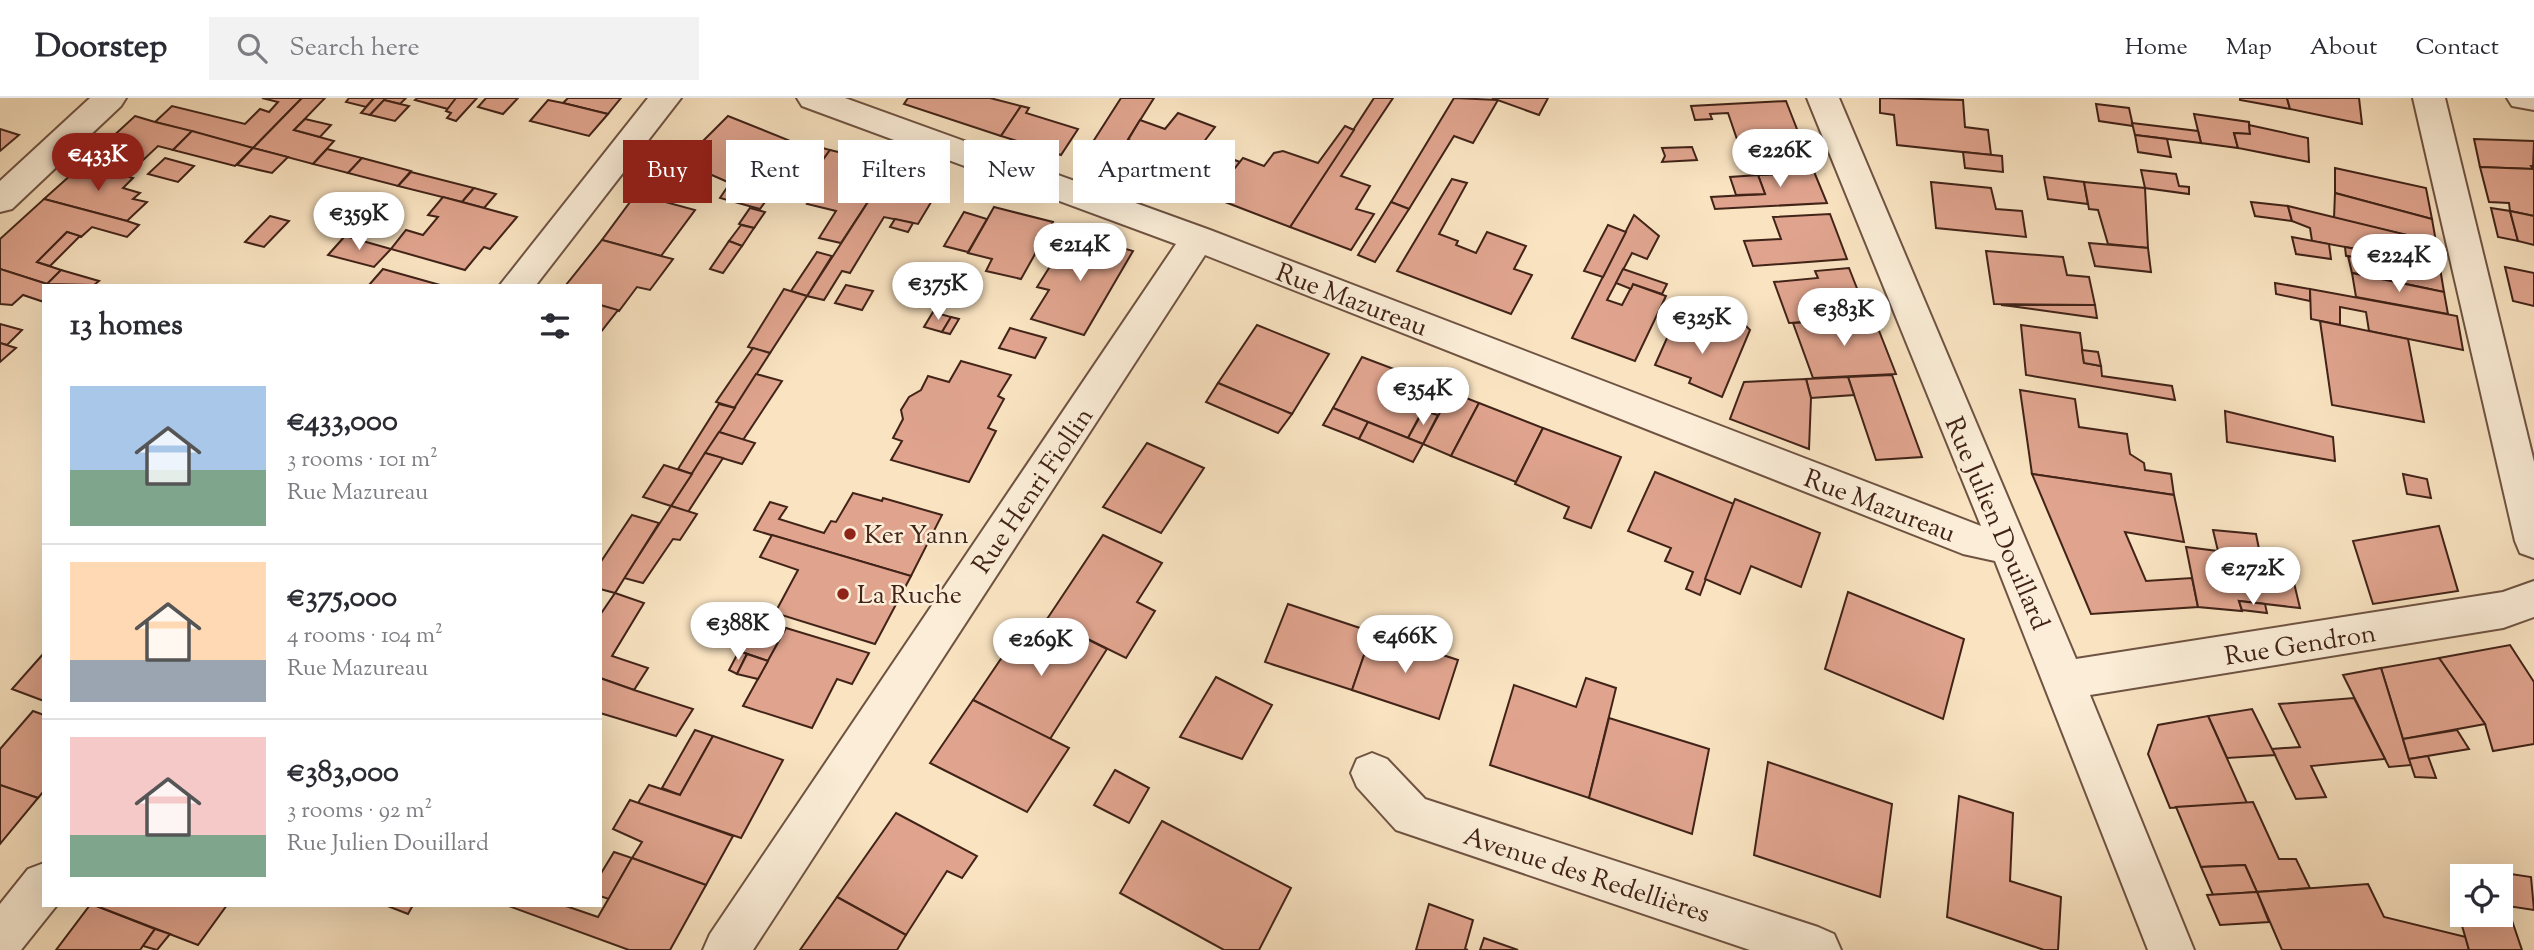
<!DOCTYPE html>
<html lang="en">
<head>
<meta charset="utf-8">
<style>
  body { margin:0; font-family:"Sorts Mill Goudy",serif; background:#f2f2f3; color:#2b2b33; height:100vh; display:flex; flex-direction:column; font-size:26px; white-space:nowrap }
  * { box-sizing:border-box; margin:0 }
  p { font-size:23px; color:#7c7c81 }
  .icon { flex:none; width:38px; height:38px; fill:none; stroke:currentColor; stroke-width:2; stroke-linecap:round; stroke-linejoin:round }
  .map { position:relative; flex:1; overflow:hidden }
  .side { position:absolute; left:42px; top:186px; width:560px; height:623px; display:flex; flex-direction:column; background:#fff; border-radius:0px; box-shadow:0 7px 28px #0002 }
  .side>* { flex:none }
  .hud { position:absolute; left:623px; top:42px; width:665px; height:63px; display:flex; gap:14px }
  .buttons { position:absolute; left:2450px; top:766px; display:grid; gap:14px }
  .buttons a { display:grid; place-items:center; width:63px; height:63px; border-radius:0px; background:#fff; box-shadow:0 7px 28px #0002; font-size:35px }
  .price { position:absolute; translate:-50% -60px; padding:0 16px; border-radius:24px; background:#fff; color:#222; font-size:23px; line-height:46px; filter:drop-shadow(0 2px 4px #0008) }
  .price::after { content:''; position:absolute; left:50%; top:42px; width:21px; height:16px; margin-left:-10px; background:inherit; clip-path:polygon(0 0,100% 0,50% 100%) }
  .price.selected { background:#8f2418; color:#fff }
  ul { padding:0; list-style:none }
  li { display:flex; align-items:center; gap:21px; height:175px; padding:0 28px }
  li+li { border-top:2px solid #e1e1e2 }
  li span { display:grid; place-items:center; flex:none; width:196px; height:140px; border-radius:0px; color:#555 }
  li>.icon { margin-inline-start:auto }
  span .icon { width:84px; height:84px; fill:#fffc; stroke-width:1 }
  li b { font-size:30px }
  h2 { display:flex; justify-content:space-between; align-items:center; height:84px; padding:0 28px; font-size:30px }
  .pill { padding:0 24px; border-radius:0px; background:#fff; box-shadow:0 7px 28px #0002; font-size:24px; line-height:63px }
  .pill.selected { background:#8f2418; color:#fff }
  header { display:flex; align-items:center; gap:42px; box-sizing:border-box; height:98px; padding:0 35px; background:#fff; border-bottom:2px solid #e1e1e2 }
  header strong { font-size:33px }
  nav { display:flex; gap:38px; margin-inline-start:auto; font-size:24px }
  .search { width:490px; height:63px; background:#f2f2f3; display:flex; align-items:center; gap:18px; box-sizing:border-box; padding:0 24px; border-radius:0px; color:#7c7c81; font-size:26px }
  .map>svg:first-child { display:block }
</style>
</head>
<body>
<header>
<strong>Doorstep</strong>
<div class="search"><svg class="icon" aria-label="search" viewBox="0 0 24 24"><circle cx="10" cy="10" r="6"/><path d="M15 15l6 6"/></svg>Search here</div>
<nav><a>Home</a><a>Map</a><a>About</a><a>Contact</a></nav>
</header>
<div class="map">
<svg width="2534" height="852" viewBox="0 0 2534 852">
  <rect width="100%" height="100%" fill="#f9e3c1"/>
  <filter id="stains"><feTurbulence type="fractalNoise" baseFrequency=".00286" numOctaves="4"/><feColorMatrix values="0 0 0 0 .2 0 0 0 0 .09 0 0 0 0 .02 0 0 0 .5 -.17"/></filter>
  <radialGradient id="worn" r=".72"><stop offset=".6" stop-color="#630" stop-opacity="0"/><stop offset="1" stop-color="#630" stop-opacity=".3"/></radialGradient>
  <!-- building -->
  <g fill="#e0a48e" stroke="#412318" stroke-width="2">
    <path d="M262 0H302L253 50 155 24 172 8 245 26 260 11 269 14 278 4Z"/>
    <path d="M302 0H325L294 32 334 43 313 66 253 50Z"/>
    <path d="M349 0H374L366 9 346 4Z"/>
    <path d="M374 0H406L400 6 384 2 370 17 361 15Z"/>
    <path d="M417 0H457L448 11 415 2Z"/>
    <path d="M456 0H477L456 23 447 20 451 15 446 13Z"/>
    <path d="M486 0H518L503 16 478 9Z"/>
    <path d="M568 0H621L608 16 563 5Z"/>
    <path d="M908 0H990L1021 8 1001 38 904 6Z"/>
    <path d="M1121 0H1154L1107 75 1080 64Z"/>
    <path d="M1374 0H1393L1341 78 1370 88 1356 111 1374 116 1351 152 1290 129Z"/>
    <path d="M1454 0 1498 2 1473 45 1454 38 1409 111 1391 104Z"/>
    <path d="M1492 0H1548L1539 17Z"/>
    <path d="M1880 0 1963 2 1965 29 1988 32 1991 57 1897 47 1894 17 1880 15Z"/>
    <path d="M2240 0H2287L2290 11 2240 2Z"/>
    <path d="M2287 0H2359L2362 26 2290 11Z"/>
    <path d="M384 2 400 6 409 8 395 23 370 17Z"/>
    <path d="M548 2 563 5 608 16 589 38 530 23Z"/>
    <path d="M1786 3 1804 49 1741 53 1728 15 1710 16 1712 21 1695 22 1691 8Z"/>
    <path d="M2096 6 2129 10 2133 28 2099 23Z"/>
    <path d="M1021 8 1029 10 1026 15 1078 31 1061 57 1001 38Z"/>
    <path d="M1178 15 1215 29 1200 49 1240 64 1209 103 1132 72 1150 49 1128 42 1140 22 1165 31Z"/>
    <path d="M2194 16 2249 24 2250 36 2234 35 2238 50 2201 45Z"/>
    <path d="M135 18 155 24 192 33 173 52 158 48 139 66 96 54Z"/>
    <path d="M728 18 793 44 788 49 801 53 760 111 720 100 730 85 682 64Z"/>
    <path d="M305 21 331 27 320 39 294 32Z"/>
    <path d="M2132 25 2198 33 2201 45 2135 37Z"/>
    <path d="M2249 27 2308 40 2309 64 2238 50 2234 35 2250 36Z"/>
    <path d="M1345 28 1354 32 1290 129 1212 99 1243 60 1264 68 1274 55 1283 53 1318 65Z"/>
    <path d="M0 31 19 37 0 53Z"/>
    <path d="M192 33 253 50 235 68 173 52Z"/>
    <path d="M2135 37 2167 41 2171 59 2138 54Z"/>
    <path d="M2474 41 2534 43 2533 71 2480 69Z"/>
    <path d="M812 47 830 52 802 90 797 89 806 76 794 73Z"/>
    <path d="M1692 49 1697 62 1662 64 1665 58 1662 50Z"/>
    <path d="M253 50 288 59 272 75 237 67Z"/>
    <path d="M327 51 362 60 348 75 313 66Z"/>
    <path d="M830 52 892 67 841 145 819 140 836 113 807 106 814 97 800 94Z"/>
    <path d="M1963 54 2002 58 2003 74 1965 70Z"/>
    <path d="M165 60 194 68 178 84 148 76Z"/>
    <path d="M362 60 411 73 398 88 348 75Z"/>
    <path d="M1810 64 1827 105 1715 111 1711 99 1765 96 1758 77 1780 76 1776 66Z"/>
    <path d="M83 66 133 80 123 90 140 95 133 101 147 104 127 123 44 101Z"/>
    <path d="M892 67 945 81 918 126 884 119 850 175 842 173 824 202 807 198Z"/>
    <path d="M2531 68H2534V118L2510 113 2509 105 2489 104 2480 69 2533 71Z"/>
    <path d="M1777 69 1780 76 1758 77 1754 70Z"/>
    <path d="M2335 70 2426 90 2432 121 2335 95Z"/>
    <path d="M2141 72 2176 76 2179 88 2189 89V96L2145 90Z"/>
    <path d="M794 73 806 76 797 89 785 86Z"/>
    <path d="M411 74 474 90 462 104 398 88Z"/>
    <path d="M1758 77 1765 96 1736 97 1730 79Z"/>
    <path d="M2044 79 2084 84 2088 106 2048 101Z"/>
    <path d="M1452 81 1467 85 1439 136 1458 143 1456 147 1476 155 1487 134 1526 148 1514 171 1532 177 1511 216 1397 173Z"/>
    <path d="M1931 84 1991 90 1996 111 2022 113 2026 139 1936 130Z"/>
    <path d="M2084 84 2145 90 2148 150 2108 146 2098 112 2089 111Z"/>
    <path d="M474 90 496 96 484 110 462 104Z"/>
    <path d="M2335 95 2432 121 2436 144 2334 120Z"/>
    <path d="M636 96 695 112 661 158 602 142Z"/>
    <path d="M443 99 484 110 517 119 490 151 484 149 465 172 391 151 406 132 423 137 438 119 428 117Z"/>
    <path d="M44 101 127 123 139 127 127 139 92 129 81 139 67 134 37 164 61 172 47 186 0 171V141Z"/>
    <path d="M1391 104 1409 111 1375 164 1358 157Z"/>
    <path d="M2251 104 2288 108 2292 123 2255 118Z"/>
    <path d="M2288 108 2436 144 2440 170 2400 159 2312 143 2310 130 2292 123Z"/>
    <path d="M994 109 1053 124 1021 181 986 173 992 161 968 155Z"/>
    <path d="M750 110 765 114 754 130 739 126Z"/>
    <path d="M2491 110 2510 113 2518 143 2498 139Z"/>
    <path d="M2510 113 2534 118V147L2518 143Z"/>
    <path d="M964 114 987 121 968 154 944 148Z"/>
    <path d="M1830 116 1847 161 1753 168 1744 143 1781 141 1773 119Z"/>
    <path d="M1634 117 1659 138 1647 161 1632 155 1607 202 1622 207 1633 186 1666 198 1635 263 1572 240Z"/>
    <path d="M270 118 289 123 264 149 245 144Z"/>
    <path d="M895 121 913 125 908 134 890 129Z"/>
    <path d="M741 127 754 130 742 148 729 143Z"/>
    <path d="M1608 127 1626 134 1603 179 1584 173Z"/>
    <path d="M67 134 80 138 50 168 37 164Z"/>
    <path d="M1071 135 1133 153 1084 237 1031 221 1049 192 1037 189Z"/>
    <path d="M345 138 391 151 374 169 328 157Z"/>
    <path d="M2292 139 2329 146 2331 161 2296 156Z"/>
    <path d="M602 142 661 158 673 161 650 192 637 189 619 213 600 207V187H566Z"/>
    <path d="M729 143 742 148 723 175 710 171Z"/>
    <path d="M2089 145 2148 150 2151 174 2095 168Z"/>
    <path d="M2345 149 2400 159 2440 170 2444 194 2364 177 2362 161 2346 158Z"/>
    <path d="M1986 153 2063 159 2067 177 2089 179 2095 207 1994 206Z"/>
    <path d="M817 154 832 158 807 198 791 193Z"/>
    <path d="M2348 158 2362 161 2364 177 2352 175Z"/>
    <path d="M2505 169 2534 175V208L2513 203Z"/>
    <path d="M1849 170 1869 221 1789 225 1774 184 1818 180 1815 173Z"/>
    <path d="M0 171 47 186 53 187H44V204L23 197 12 207 0 206Z"/>
    <path d="M383 171 440 187H369Z"/>
    <path d="M1623 171 1667 186 1662 196 1633 186 1631 191 1616 185Z"/>
    <path d="M61 172 99 183 94 187 47 186Z"/>
    <path d="M2352 175 2444 194 2448 216 2356 199Z"/>
    <path d="M2275 185 2310 191V203L2276 196Z"/>
    <path d="M846 187 873 193 862 212 835 205Z"/>
    <path d="M784 191 807 198 770 255 748 249Z"/>
    <path d="M2310 191 2457 218 2463 252 2369 233 2366 214 2340 209V227L2311 221Z"/>
    <path d="M600 207 618 212 600 235Z"/>
    <path d="M2001 207H2095L2097 220 2010 208Z"/>
    <path d="M933 214 951 219 942 234 924 229Z"/>
    <path d="M951 219 959 221 950 236 942 234Z"/>
    <path d="M1874 220 1896 276 1813 280 1793 225Z"/>
    <path d="M1675 222 1732 242 1741 223 1750 232 1722 299 1689 285 1691 280 1655 267Z"/>
    <path d="M2320 223 2408 241 2424 324 2332 307Z"/>
    <path d="M0 226 22 232 7 247 0 245Z"/>
    <path d="M1257 227 1329 256 1292 316 1218 285Z"/>
    <path d="M2021 227 2080 235 2084 265 2101 268 2102 278 2172 288 2175 302 2026 277Z"/>
    <path d="M1010 230 1046 240 1035 260 999 250Z"/>
    <path d="M0 245 16 250 0 264Z"/>
    <path d="M753 250 770 255 735 310 716 304Z"/>
    <path d="M2082 252 2098 254 2101 268 2084 265Z"/>
    <path d="M1362 259 1436 287 1408 340 1333 310Z"/>
    <path d="M961 263 1011 277 998 298 1004 301 988 330 996 333 969 384 891 362 902 343 893 340 903 321 901 312 909 299 921 292 928 278 949 284Z"/>
    <path d="M756 276 782 283 743 342 719 334Z"/>
    <path d="M1892 277 1922 359 1876 362 1848 279Z"/>
    <path d="M1848 279 1854 297 1811 300 1806 281Z"/>
    <path d="M1806 281 1811 300 1809 351 1730 321 1744 284Z"/>
    <path d="M1218 285 1292 316 1278 335 1206 304Z"/>
    <path d="M2020 292 2075 301 2079 329 2127 336 2130 356 2144 365 2145 372 2171 376 2174 397 2032 376Z"/>
    <path d="M1451 294 1479 305 1451 358 1423 346Z"/>
    <path d="M1479 305 1543 330 1516 384 1451 358Z"/>
    <path d="M719 306 735 310 692 376 678 371Z"/>
    <path d="M1333 310 1368 324 1359 341 1323 327Z"/>
    <path d="M1423 313 1438 317 1423 346 1408 340Z"/>
    <path d="M2225 313 2333 339 2335 363 2227 344Z"/>
    <path d="M1368 324 1423 346 1413 364 1359 341Z"/>
    <path d="M1543 330 1621 359 1591 430 1564 420 1569 409 1515 386Z"/>
    <path d="M719 334 755 345 742 366 705 355Z"/>
    <path d="M1147 345 1204 370 1161 435 1103 409Z"/>
    <path d="M705 355 723 360 688 414 671 408Z"/>
    <path d="M664 367 692 376 671 408 643 399Z"/>
    <path d="M1655 374 1734 406 1700 497 1686 491 1693 474 1665 463 1671 450 1628 433Z"/>
    <path d="M2032 376 2174 397 2184 444 2125 434 2146 483 2192 480 2198 509 2091 516Z"/>
    <path d="M2403 376 2427 381 2431 400 2407 396Z"/>
    <path d="M853 395 882 403 883 400 942 417 911 478 754 432 770 404 787 409 779 421 824 435 831 423 836 424Z"/>
    <path d="M1735 401 1820 435 1801 489 1751 468 1740 496 1705 481Z"/>
    <path d="M671 408 697 416 680 442 673 441 643 485 624 480Z"/>
    <path d="M632 417 659 425 615 495 600 491V465Z"/>
    <path d="M2439 428 2458 493 2373 506 2353 443Z"/>
    <path d="M2213 432 2256 436 2261 461 2289 464 2300 510 2239 503 2242 513 2198 509 2186 449 2218 453Z"/>
    <path d="M772 437 911 478 875 546 775 515 798 472 760 459Z"/>
    <path d="M1103 437 1162 465 1137 504 1155 513 1126 560 1047 521Z"/>
    <path d="M1848 494 1964 541 1943 621 1825 571Z"/>
    <path d="M615 495 644 505 612 558 648 570 634 592 600 580V517Z"/>
    <path d="M2239 503 2265 506 2267 515 2242 512Z"/>
    <path d="M1288 506 1372 534 1352 592 1265 564Z"/>
    <path d="M757 521 786 530 768 563 739 553Z"/>
    <path d="M1047 521 1107 551 1050 641 973 602 1013 543 1028 550Z"/>
    <path d="M786 530 869 555 852 586 837 581 812 630 743 608Z"/>
    <path d="M1372 534 1458 562 1439 621 1352 592Z"/>
    <path d="M2510 547 2534 584V646L2493 653 2485 626 2439 560Z"/>
    <path d="M739 553 747 556 737 576 729 572Z"/>
    <path d="M44 555V603L12 591Z"/>
    <path d="M747 556 768 563 758 581 737 576Z"/>
    <path d="M2439 560 2485 626 2403 641 2381 570Z"/>
    <path d="M2381 570 2409 661 2412 667 2389 669 2343 577Z"/>
    <path d="M1216 579 1272 607 1242 661 1180 639Z"/>
    <path d="M600 580 634 592 693 611 676 638 600 615Z"/>
    <path d="M1586 580 1616 590 1589 700 1490 667 1514 587 1576 609Z"/>
    <path d="M2354 600 2385 661 2311 668 2326 699 2296 701 2272 651 2300 649 2279 606Z"/>
    <path d="M973 602 1069 650 1027 714 930 665Z"/>
    <path d="M2252 611 2275 657 2227 660 2208 618Z"/>
    <path d="M33 613 44 617V693L38 700 0 687V651Z"/>
    <path d="M2208 618 2247 705 2170 710 2148 656 2158 627Z"/>
    <path d="M1609 620 1709 651 1692 736 1589 700Z"/>
    <path d="M695 632 713 638 680 697 662 690Z"/>
    <path d="M2457 632 2469 651 2409 661 2403 641Z"/>
    <path d="M713 638 783 662 741 740 638 705 649 687 680 697Z"/>
    <path d="M2428 658 2436 680 2415 679 2409 661Z"/>
    <path d="M1768 664 1892 706 1880 799 1754 757Z"/>
    <path d="M1115 672 1149 690 1129 725 1094 707Z"/>
    <path d="M0 687 38 700 0 746Z"/>
    <path d="M1959 698 2013 715 2010 783 2061 799 2058 852H2044L1947 819Z"/>
    <path d="M630 702 733 738 706 787 632 760 642 744 613 731Z"/>
    <path d="M2253 704 2279 761H2296L2310 790 2257 794 2245 767 2201 769 2176 709Z"/>
    <path d="M896 715 977 758 962 780 947 773 906 837 837 799Z"/>
    <path d="M1162 723 1291 790 1259 852H1224L1120 795Z"/>
    <path d="M614 754 632 760 609 801 600 798V777Z"/>
    <path d="M632 760 706 787 670 852H629L506 807H563L598 819Z"/>
    <path d="M2245 767 2257 794 2213 797 2201 769Z"/>
    <path d="M2465 769 2531 779 2534 812 2501 807V779H2468Z"/>
    <path d="M2368 786 2384 819 2466 839 2469 852H2282L2257 794Z"/>
    <path d="M2257 794 2269 824 2220 827 2207 797Z"/>
    <path d="M837 799 906 837 897 852H800Z"/>
    <path d="M2454 800 2462 802V817H2501V807L2507 808 2522 852H2469Z"/>
    <path d="M1429 806 1473 822 1465 851 1468 852H1416Z"/>
    <path d="M90 807H94L155 831 140 852H56Z"/>
    <path d="M94 807H227L198 847Z"/>
    <path d="M385 807H413L408 816Z"/>
    <path d="M155 831 170 836 157 852 143 848Z"/>
    <path d="M1484 840 1518 852H1480Z"/>
  </g>
  <g fill="none" stroke-linecap="round" stroke-linejoin="round">
    <!-- street casing -->
    <g stroke="#6f5342" stroke-width="4">
      <g id="street">
        <path d="M90 0H126L121 8 12 111 0 114V83Z"/>
        <path d="M648 0H681L536 187H500Z"/>
        <path d="M797 0H845L1210 132 1981 428 1807 0H1839L2076 561 2503 494 2534 483V519L2503 530 2090 597 2194 852H2148L1995 463 1963 456 1205 157 753 852H703L710 836 1176 146 802 8Z"/>
        <path d="M2413 0H2445L2534 364V460L2520 455 2515 443Z"/>
        <path d="M2507 0H2534V12L2512 8Z"/>
        <path d="M1372 655 1387 661 1425 701 1818 829 1834 836 1841 852H1750L1396 732 1357 689 1351 675 1357 661Z"/>
        <path d="M44 765V807H57L21 852H0V806L28 771Z"/>
      </g>
    </g>
    <!-- street -->
    <use href="#street" fill="#fbedd7" fill-rule="evenodd"/>
  </g>
  <!-- markers -->
  <g fill="#8f2418" stroke="#fbedd7" stroke-width="2.5">
    <circle cx="850" cy="436" r="7"/>
    <circle cx="843" cy="496" r="7"/>
  </g>
  <g text-anchor="middle" stroke-width="5" stroke-linejoin="round" paint-order="stroke">
    <!-- street labels -->
    <g font-size="26" fill="#412318" stroke="#fbedd7">
      <text transform="translate(1352 201) rotate(21)" y="9">Rue Mazureau</text>
      <text transform="translate(1032 392) rotate(-56)" y="9">Rue Henri Fiollin</text>
      <text transform="translate(1880 407) rotate(21)" y="9">Rue Mazureau</text>
      <text transform="translate(1998 425) rotate(67)" y="9">Rue Julien Douillard</text>
      <text transform="translate(2300 546) rotate(-9)" y="9">Rue Gendron</text>
      <text transform="translate(1587 776) rotate(18)" y="9">Avenue des Redellières</text>
    </g>
    <!-- poi labels -->
    <g font-size="26" fill="#412318" stroke="#fbedd7" text-anchor="start">
      <text x="864" y="445">Ker Yann</text>
      <text x="857" y="505">La Ruche</text>
    </g>
  </g>
  <rect width="100%" height="100%" filter="url(#stains)"/>
  <rect width="100%" height="100%" fill="url(#worn)"/>
</svg>
<div class="buttons">
<a><svg class="icon" aria-label="locate" viewBox="0 0 24 24"><circle cx="12" cy="12" r="6"/><path d="M12 2v4M12 18v4M2 12h4M18 12h4"/></svg></a>
</div>
<b class="price" style="left:1780px;top:91px">€226K</b>
<b class="price selected" style="left:98px;top:95px">€433K</b>
<b class="price" style="left:359px;top:154px">€359K</b>
<b class="price" style="left:1080px;top:185px">€214K</b>
<b class="price" style="left:2399px;top:196px">€224K</b>
<b class="price" style="left:938px;top:224px">€375K</b>
<b class="price" style="left:1844px;top:250px">€383K</b>
<b class="price" style="left:1702px;top:258px">€325K</b>
<b class="price" style="left:1423px;top:329px">€354K</b>
<b class="price" style="left:2253px;top:509px">€272K</b>
<b class="price" style="left:738px;top:564px">€388K</b>
<b class="price" style="left:1405px;top:577px">€466K</b>
<b class="price" style="left:1041px;top:580px">€269K</b>
<div class="hud">
<a class="pill selected">Buy</a>
<a class="pill">Rent</a>
<a class="pill">Filters</a>
<a class="pill">New</a>
<a class="pill">Apartment</a>
</div>
<section class="side">
<h2>13 homes<svg class="icon" aria-label="filters" viewBox="0 0 24 24"><path d="M4 7h16M4 17h16"/><circle cx="9" cy="7" r="2"/><circle cx="15" cy="17" r="2"/></svg></h2>
<ul>
<li><span style="background:linear-gradient(#a9c7e8 60%,#7fa58c 0)"><svg class="icon" aria-label="home" viewBox="0 0 24 24"><path d="M3 11l9-7 9 7M6 9v11h12V9"/></svg></span><div><b>€433,000</b><p>3 rooms · 101 m²</p><p>Rue Mazureau</p></div></li>
<li><span style="background:linear-gradient(#ffd9b3 70%,#9aa5b1 0)"><svg class="icon" aria-label="home" viewBox="0 0 24 24"><path d="M3 11l9-7 9 7M6 9v11h12V9"/></svg></span><div><b>€375,000</b><p>4 rooms · 104 m²</p><p>Rue Mazureau</p></div></li>
<li><span style="background:linear-gradient(#f6c9c9 70%,#7fa58c 0)"><svg class="icon" aria-label="home" viewBox="0 0 24 24"><path d="M3 11l9-7 9 7M6 9v11h12V9"/></svg></span><div><b>€383,000</b><p>3 rooms · 92 m²</p><p>Rue Julien Douillard</p></div></li>
</ul>
</section>
</div>
</body>
</html>
